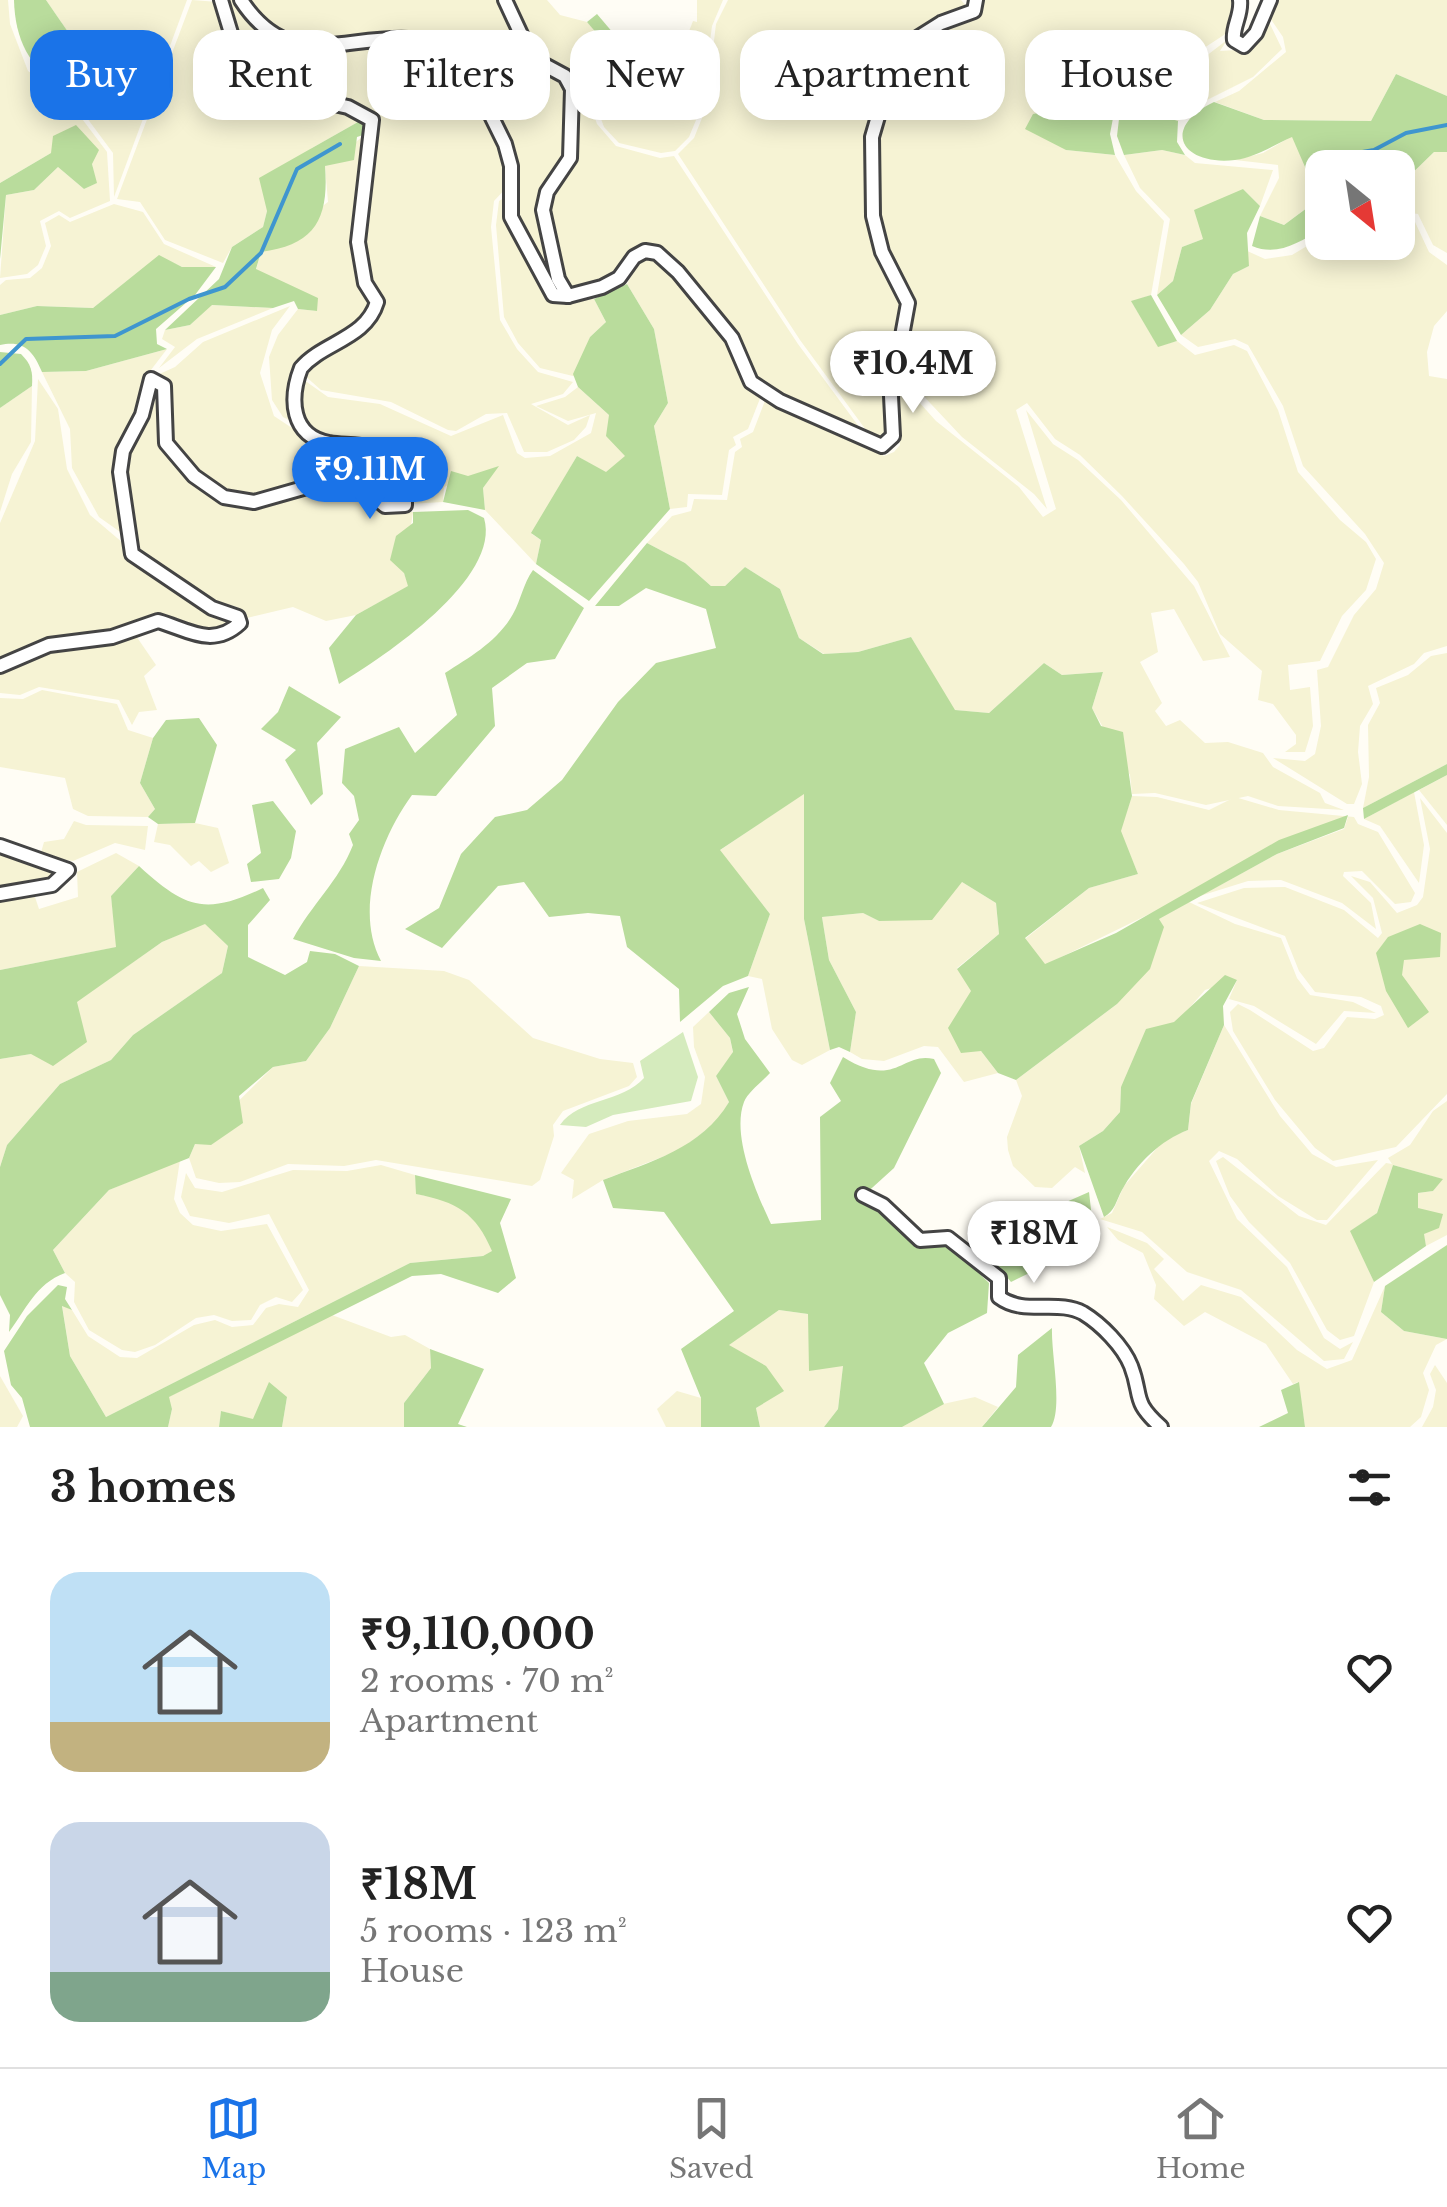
<!DOCTYPE html>
<html lang="en">
<head>
<meta charset="utf-8">
<style>
  body { margin:0; font-family:"Libre Baskerville",serif; background:#f6f6f6; color:#222; height:100vh; display:flex; flex-direction:column; font-size:38px; white-space:nowrap }
  * { box-sizing:border-box; margin:0 }
  p { font-size:32px; color:#767676 }
  .icon { flex:none; width:55px; height:55px; fill:none; stroke:currentColor; stroke-width:2; stroke-linecap:round; stroke-linejoin:round }
  .map { position:relative; height:1427px; overflow:hidden }
  .sheet { display:flex; flex-direction:column; background:#fff; flex:1 }
  .sheet>* { flex:none }
  .top-card { position:absolute; left:30px; top:30px; width:1388px; height:90px; display:flex; gap:20px }
  .needle { width:65px; rotate:150deg }
  .controls { position:absolute; left:1305px; top:150px; display:grid; gap:20px }
  .controls a { display:grid; place-items:center; width:110px; height:110px; border-radius:20px; background:#fff; box-shadow:0 5px 25px #0003; font-size:50px }
  .price { position:absolute; translate:-50% -85px; padding:0 22px; border-radius:35px; background:#fff; color:#222; font-size:32px; line-height:65px; filter:drop-shadow(0 2px 5px #0008) }
  .price::after { content:''; position:absolute; left:50%; top:60px; width:30px; height:22px; margin-left:-15px; background:inherit; clip-path:polygon(0 0,100% 0,50% 100%) }
  .price.on { background:#1a73e8; color:#fff }
  ul { padding:0; list-style:none }
  li { display:flex; align-items:center; gap:30px; height:250px; padding:0 50px }
  li span { display:grid; place-items:center; flex:none; width:280px; height:200px; border-radius:30px; color:#555 }
  li>.icon { margin-inline-start:auto }
  span .icon { width:120px; height:120px; fill:#fffc; stroke-width:1 }
  li b { font-size:42px }
  h2 { display:flex; justify-content:space-between; align-items:center; height:120px; padding:0 50px; font-size:42px }
  .chip { padding:0 35px; border-radius:30px; background:#fff; box-shadow:0 5px 25px #0003; font-size:35px; line-height:90px }
  .chip.on { background:#1a73e8; color:#fff }
  .tab-bar { display:flex; justify-content:space-around; align-items:center; height:140px; border-top:2px solid #e0e0e0; background:#fff; font-size:28px; color:#767676 }
  .tab-bar a { display:grid; justify-items:center; gap:5px }
  .tab-bar .on { color:#1a73e8 }
  .map>svg:first-child { display:block }
</style>
</head>
<body>
<div class="map">
<svg width="1447" height="1427" viewBox="0 0 1447 1427">
  <rect width="100%" height="100%" fill="#fffdf5"/>
  <!-- farmland -->
  <g fill="#f6f3d4">
    <path d="M0 0H8L10 24 28 71 67 99 107 152 110 201 70 218 59 211 40 221 46 246 38 265 27 274 0 278 6 195 34 190 58 167 84 189 96 183 92 164 51 153 0 183Z"/>
    <path d="M46 0H187L114 197 113 153 64 87 77 45Z"/>
    <path d="M192 0 218 2 222 21 268 88 365 118 312 148 267 211 263 227 232 247 223 263 165 240 140 202 117 199Z"/>
    <path d="M225 0H238L286 45 297 50 401 41 466 77 503 146 508 186 494 201 491 227 500 320 517 349 538 372 573 382 563 394 531 404 568 425 590 415 586 427 574 440 547 452H524L507 413 486 414 456 431 448 430 391 402 321 390 304 375 310 365 371 322 362 217 370 190 372 113 353 102 279 91 238 42Z"/>
    <path d="M246 0H499L519 45 564 81 570 93 567 146 545 187 552 276 514 214 516 185 472 69 422 40 405 35 337 37 306 44 291 39Z"/>
    <path d="M510 0H547L560 15 587 22 644 85 674 70 693 21 697 22V0H723L712 26 701 108 689 137 675 151 661 153 619 143 604 127 583 70 557 66 541 52 524 34Z"/>
    <path d="M728 0H961L968 8 902 46 893 88 871 121 866 140 868 208 904 297 886 441H874L800 340 678 154 694 138 706 108 716 24Z"/>
    <path d="M982 0H1233L1230 31 1204 48 1175 78 1131 106 1098 112 1085 103 1033 114 1066 150 1115 155 1136 191 1164 221 1151 295 1132 302 1158 346 1177 341 1195 355 1234 345 1247 351 1278 410 1298 472 1340 520 1366 542 1376 559 1366 590 1342 616 1320 661 1288 665 1290 690 1310 687 1313 726 1305 752H1285L1296 744V735L1273 704 1258 700 1262 671 1220 634 1198 582 1184 564 1122 496 1080 455 1055 439 1027 403 1016 410 1047 509 1034 494 962 437 916 388 908 349 913 301 888 253 875 210 881 171 877 143 883 118 900 92 912 48 976 14Z"/>
    <path d="M1277 0H1447V96L1396 74 1371 121 1264 120 1215 102 1239 91 1286 52 1283 37 1270 18Z"/>
    <path d="M1269 22 1282 49 1253 77 1185 111 1178 121 1138 108 1227 40 1220 51 1251 49Z"/>
    <path d="M565 72 580 74 597 124 616 146 660 158 674 156 798 344 868 439 833 415 771 391 753 371 737 334 671 257 658 249 614 276 568 289 550 214V201L569 171 577 144Z"/>
    <path d="M366 134 363 190 354 232 373 306 342 337 310 352 300 363 293 422 283 417 272 400 269 357 278 335 298 309 317 311 256 270 261 252 328 202 325 166Z"/>
    <path d="M1292 136 1320 198 1284 225 1260 216 1279 178 1278 165 1235 160 1263 153Z"/>
    <path d="M1162 150 1185 155 1195 163 1273 170 1260 206 1243 189 1203 239 1182 247 1173 281 1157 295 1170 219 1140 188 1124 155Z"/>
    <path d="M1434 152H1447V253L1433 245 1418 214 1398 211V187Z"/>
    <path d="M507 196 541 276 594 299 606 322 590 337 577 377 540 368 518 343 504 317 496 225 499 201Z"/>
    <path d="M114 204 143 212 164 244 216 267H182L159 256 93 308 37 306 0 315V285L6 280 30 278 42 268 51 246 45 223 59 215 70 222Z"/>
    <path d="M1403 218 1415 222 1429 252 1447 265V311L1434 326 1427 352 1429 376 1447 379V646L1424 653 1414 664 1368 686 1373 704 1360 726 1358 752 1362 784 1354 804H1347L1273 758 1305 761 1315 754 1321 726 1317 670 1328 667 1354 615 1376 589 1384 563 1365 534 1303 466 1283 406 1248 345 1235 339 1198 347 1181 335 1210 310 1233 274 1249 266 1245 250 1265 259 1292 255 1322 237V242H1398V219Z"/>
    <path d="M640 260H659L670 269 729 339 744 378 761 396 748 429 733 437 736 445 729 450 722 495 688 494 687 507 670 509 654 426 668 403 654 329 627 284Z"/>
    <path d="M211 305 273 308 197 339 159 368 175 347 162 339 165 330 190 325Z"/>
    <path d="M290 306 272 330 260 373 274 416 319 446 369 451 383 481 401 499 391 504 351 470 254 497 225 494 185 464 166 434 171 383 155 376 175 367 203 342Z"/>
    <path d="M167 349 144 379 140 409 116 480 123 534 99 517 72 468 70 429 42 372 86 371Z"/>
    <path d="M903 359 910 392 936 421 1019 487 1043 517 1056 509 1026 410 1053 444 1078 460 1121 500 1194 586 1230 657 1203 661 1174 609 1151 613 1158 652 1140 662 1162 703 1155 711 1166 726 1180 720 1205 743 1228 742 1263 753 1273 767 1320 793 1325 803 1344 810 1278 806 1248 796 1206 805 1155 793 1132 794 1130 775 1092 708 1103 672 1062 675 1044 663 989 713 954 710 911 637 858 652 824 654 799 638 780 589 745 567 725 586H711L685 563 647 543 672 516 691 511 694 499 727 500 735 452 742 447 740 439 753 432 766 398 856 437 884 456 894 452 900 445 895 405Z"/>
    <path d="M38 379 58 409 67 469 90 515 123 543 133 563 233 620 230 624 201 632 166 619 0 661V523L35 441Z"/>
    <path d="M304 380 328 397 380 404 451 436 503 415 517 453 525 458 550 456 591 433 596 413 568 421 536 406 565 397 578 387 609 415 626 456 606 473 577 456 532 534 541 540 536 564 485 510 483 488 497 467 444 487 443 502 408 504 384 460 346 441 312 433 300 406Z"/>
    <path d="M32 386 31 442 12 474 0 512V408Z"/>
    <path d="M159 386V433L164 447 210 495 229 502 345 480 355 482 386 510 413 512 404 573 409 586 356 615 326 621 293 607 247 618 237 607 205 598 139 556 123 471 148 390Z"/>
    <path d="M134 633 156 665 144 676 157 710 139 712 132 725 119 700 39 687 20 695 0 693V672L32 655 77 644 114 643Z"/>
    <path d="M1447 653V764L1363 808 1369 777 1368 725 1380 703 1376 688 1408 675 1431 656Z"/>
    <path d="M42 690 117 704 128 730 153 738 140 783 155 809 148 817 88 816 73 809 65 778 0 767V698L23 699Z"/>
    <path d="M1447 775V825L1419 790Z"/>
    <path d="M1414 792 1424 845 1419 883 1380 826 1364 819Z"/>
    <path d="M804 793V919L830 1050 802 1065 792 1060 772 1029 762 979 748 976 770 914 719 851Z"/>
    <path d="M1132 796 1157 797 1209 810 1235 797 1279 810 1354 817 1358 824 1378 832 1415 893 1411 902 1395 904 1362 871 1344 872 1343 876 1371 903 1376 929 1342 903 1281 880 1248 881 1200 896 1277 854 1344 829 1348 817 1045 965 1025 939 1089 888 1138 874 1120 831Z"/>
    <path d="M1420 798 1447 833V1094L1396 1147 1333 1161 1315 1148 1275 1100 1233 1031 1230 1012 1238 1004 1250 1010 1313 1051 1324 1048 1347 1017 1375 1019 1384 1015 1381 1006 1361 997 1315 992 1299 971 1285 936 1197 903 1244 888 1285 887 1344 910 1378 938 1382 933 1373 898 1351 876 1370 882 1397 913 1417 905 1423 897 1430 849Z"/>
    <path d="M74 821 86 825 148 826 145 850 115 843 73 861 40 856 44 842 64 839Z"/>
    <path d="M195 823 218 828 229 863 211 872 199 861 191 866 170 845 154 842 158 824Z"/>
    <path d="M0 850 48 864 59 875 49 882 0 890Z"/>
    <path d="M116 853 139 866 111 896 117 947 0 970V900L34 894 39 909 78 897 77 872Z"/>
    <path d="M962 882 996 903 999 934 957 968 971 990 981 1051 998 1073 964 1082 938 1047 924 1046 884 1061 862 1059 850 1052 856 1012 829 960 822 917 863 913 879 921Z"/>
    <path d="M1189 902 1235 924 1281 938 1297 978 1310 995 1353 1002 1376 1013 1344 1011 1316 1044 1254 1006 1229 999 1237 980 1205 990 1121 1087 1120 1112 1103 1131 1079 1146 1085 1173 1075 1167 1052 1188 1035 1187 1013 1166 1008 1150 1007 1137 1022 1096 1016 1080 1117 1004 1158 919Z"/>
    <path d="M205 923 228 946 222 973 133 1035 111 1060 60 1084 7 1145 0 1167V1059L31 1054 76 1002 162 942Z"/>
    <path d="M359 966 444 971 469 980 533 1038 600 1059 633 1063 637 1077 629 1086 563 1111 553 1125 554 1136 540 1180 532 1186 376 1160 344 1166 288 1164 240 1182 219 1183 196 1178 189 1158 195 1144 273 1067 306 1061 330 1028Z"/>
    <path d="M709 1012 730 1038 733 1053 716 1076 729 1102 718 1121 680 1150 603 1180 572 1199 574 1180 561 1173 589 1134 628 1121 687 1114 701 1104 705 1077 694 1047 693 1027Z"/>
    <path d="M1224 1025 1280 1116 1312 1154 1336 1167 1378 1160 1327 1220H1317L1278 1196 1237 1159 1219 1151 1209 1161 1237 1219 1287 1267 1324 1338 1340 1349 1353 1342 1344 1359 1324 1361 1241 1290 1187 1272 1142 1232 1100 1219 1112 1213 1124 1186 1165 1139 1188 1130 1191 1104Z"/>
    <path d="M1447 1101V1235L1426 1246 1418 1208V1193L1433 1191 1442 1179 1393 1165 1377 1213 1351 1231 1374 1282 1354 1336 1340 1340 1327 1330 1290 1263 1249 1222 1230 1196 1216 1161 1223 1157 1299 1216 1326 1225 1386 1163 1392 1164 1388 1158 1410 1145 1433 1111Z"/>
    <path d="M180 1160 174 1199 180 1213 193 1225 221 1231 267 1224 303 1290 292 1302 276 1297 260 1305 251 1320 232 1321 214 1315 196 1318 155 1345 135 1352 122 1350 89 1330 74 1302 75 1282 65 1273 53 1250 109 1190Z"/>
    <path d="M381 1165 415 1175 417 1194 453 1201 477 1219 493 1251 483 1256 410 1263 106 1417 70 1356 62 1305 72 1310 88 1336 120 1357 137 1358 194 1325 215 1320 232 1327 253 1325 266 1308 279 1304 298 1307 309 1290 269 1214 229 1223 190 1216 181 1197 186 1173 195 1188 222 1192 293 1170 347 1171Z"/>
    <path d="M1107 1227 1147 1243 1164 1259 1154 1269 1183 1301 1201 1285 1241 1297 1297 1350 1327 1369 1352 1360 1385 1286 1381 1312 1404 1331 1447 1339 1436 1345 1423 1373 1429 1390 1421 1417 1410 1427H1305L1298 1382 1293 1384 1266 1344 1205 1312 1184 1326 1154 1299 1156 1285 1143 1253 1118 1240Z"/>
    <path d="M779 1310 808 1314 843 1366 838 1409 824 1427H760L756 1408 783 1390 728 1345Z"/>
    <path d="M332 1315 391 1337 405 1335 430 1349 431 1368 404 1403V1427H282L287 1397 253 1420 221 1411 219 1427H168L172 1409 168 1397Z"/>
    <path d="M1435 1365 1447 1383V1427H1422L1433 1407 1436 1390 1430 1374Z"/>
    <path d="M0 1376 23 1416 17 1427H0Z"/>
    <path d="M677 1391 701 1398V1427H666L657 1409Z"/>
    <path d="M975 1397 998 1407 982 1427H902L943 1404Z"/>
  </g>
  <!-- green -->
  <path fill="#d5ebbd" d="M683 1032 698 1077 691 1101 613 1115 586 1127 560 1125C579 1098 622 1103 644 1078L640 1061Z"/>
  <!-- forest -->
  <g fill="#b9dc9c">
    <path d="M14 0H46L77 45 64 87C29 69 15 39 14 0Z"/>
    <path d="M597 14 642 67 632 75 587 22Z"/>
    <path d="M1396 74 1447 96V152H1434L1398 187V168H1322V229C1299 242 1278 257 1252 246L1260 216 1284 225 1319 199 1292 137C1273 145 1257 157 1235 160 1181 166 1160 128 1214 102L1264 120 1371 121Z"/>
    <path d="M1086 103 1098 112 1131 106 1113 118 1110 134 1115 155 1066 150 1025 129 1033 114Z"/>
    <path d="M1138 108 1178 121 1177 142 1185 155 1162 150 1124 155 1117 136 1119 119Z"/>
    <path d="M365 118 366 134 357 137 354 160 325 166C329 218 316 245 261 252L256 269 318 298 317 311 298 309 294 301 273 308 212 305 190 325 165 330 219 279 232 247 263 227 267 211 259 178Z"/>
    <path d="M76 125 99 150 92 164 97 183 84 189 58 167 34 190 6 195 0 259V183L51 153 53 136Z"/>
    <path d="M1243 189 1260 206 1247 233 1249 266 1233 274 1210 310 1181 335 1157 295 1173 281 1182 247 1203 239 1194 210Z"/>
    <path d="M159 255 182 267H216L195 295 156 329 157 344 167 349 86 371 42 372C33 351 24 340 0 345V315L37 306 93 308Z"/>
    <path d="M627 284 654 329 668 403 654 426 670 509 589 601 536 564 541 540 531 533 577 456 606 472 625 456 606 436 609 415 578 387 573 374 590 337 606 322 594 299Z"/>
    <path d="M1151 295 1177 341 1158 347 1131 301Z"/>
    <path d="M0 352 21 354C31 364 33 371 32 386L0 408Z"/>
    <path d="M499 466 483 488 485 510 443 502 451 471 468 476Z"/>
    <path d="M468 510 484 518C502 578 384 657 339 684L329 648 356 615 408 586 404 573 390 560 396 536 413 523V512Z"/>
    <path d="M647 543 685 563 711 586H725L745 567 780 589 799 638 823 654 858 652 911 637 955 710 989 713 1044 663 1062 675 1103 672 1092 708 1101 726 1123 732 1132 796 1121 831 1138 874 1089 888 1025 938 1045 964 1116 933 1279 840 1348 815 1344 828 1277 854 1159 919 1164 927 1150 969 1117 1004 1016 1080 998 1073 981 1051 961 1053 948 1028 971 991 957 969 999 934 996 903 962 882 932 920 879 921 863 913 822 917 829 960 856 1012 850 1052 839 1047 830 1050 804 919V794L720 850 770 914 748 976 723 986 680 1022 679 989 627 947 620 916 588 913 549 917 524 882 498 886 442 948 405 929 439 908 461 854 495 817 527 810 562 780 618 702 656 663 716 648 706 609 646 588 619 606H595Z"/>
    <path d="M533 570 584 608 555 659 527 663 492 688 495 726 436 796 412 795C380 839 354 910 381 961L354 958 293 939C311 905 339 881 353 845L349 834 359 820 354 796 342 783 345 749 399 727 415 753 457 715 445 673C470 657 498 641 513 614 521 600 523 584 533 570Z"/>
    <path d="M289 686 341 717 317 743 323 794 311 805 285 760 296 750 261 729 278 712Z"/>
    <path d="M199 718 217 745 195 823 158 824 148 817 155 809 140 783 153 738 166 720Z"/>
    <path d="M1447 764V775L1364 819 1363 808Z"/>
    <path d="M273 801 296 831 291 858 279 879 251 882 247 864 261 853 252 805Z"/>
    <path d="M139 866C185 908 205 916 263 888L270 900 248 925V957L285 975 307 962 310 951 335 954 359 966 330 1028 306 1061 273 1067 239 1096 243 1123 211 1145 195 1144 189 1158 109 1190 53 1250 65 1273C35 1284 26 1310 9 1332L10 1315 0 1295V1167L7 1145 60 1084 111 1060 133 1035 222 973 228 946 205 924 162 942 77 1002 87 1042 53 1066 31 1054 0 1059V970L116 947 111 896Z"/>
    <path d="M1420 924 1441 933 1440 957 1404 960 1402 975 1429 1012 1408 1028 1386 991 1376 953 1388 937Z"/>
    <path d="M1225 975 1237 980 1223 1006 1224 1025 1191 1103 1188 1130C1161 1140 1136 1164 1122 1190 1116 1201 1115 1211 1104 1217L1079 1146 1103 1131 1120 1112 1121 1087 1146 1029 1174 1022Z"/>
    <path d="M749 987 737 1014 745 1039 770 1073C763 1081 748 1092 744 1102 731 1136 757 1194 771 1224L821 1220 820 1117 841 1101 830 1083 843 1057C896 1090 902 1051 934 1059L941 1073 894 1168 862 1197 882 1208 918 1245 948 1243 989 1283 987 1313 948 1333 924 1363 944 1404 902 1427H824L838 1409 843 1366 809 1371 808 1314 779 1310 729 1345 766 1366 784 1391 756 1408 760 1427H701V1398L681 1349 734 1311 664 1212 613 1208 603 1180C650 1162 702 1148 729 1102L716 1076 733 1052 730 1038 709 1012 729 993Z"/>
    <path d="M1393 1165 1443 1179 1433 1191 1418 1193V1208L1443 1214 1439 1228 1424 1234 1426 1246 1374 1282 1350 1231 1377 1213Z"/>
    <path d="M415 1175 511 1199 500 1223 516 1278 498 1293 441 1274 412 1276 169 1397 172 1409 168 1427H30L22 1398 11 1385 4 1351 27 1316 58 1285 67 1287 65 1299 72 1310 62 1306 70 1356 106 1417 410 1263 483 1256 492 1251C476 1213 457 1202 416 1194Z"/>
    <path d="M1089 1192 1093 1227 1062 1257 1011 1282 997 1265 988 1267 981 1258 994 1246 1016 1251 1064 1203Z"/>
    <path d="M1447 1245V1339L1404 1331 1381 1312 1385 1286Z"/>
    <path d="M1052 1328C1051 1354 1063 1408 1051 1427H982L1016 1387 1018 1355Z"/>
    <path d="M430 1349 484 1369 458 1424 467 1427H404V1403L431 1368Z"/>
    <path d="M269 1382 287 1397 282 1427H219L221 1411 253 1419Z"/>
    <path d="M1299 1382 1305 1427H1259L1288 1413 1281 1390Z"/>
  </g>
  <g fill="none" stroke-linecap="round" stroke-linejoin="round">
    <!-- stream -->
    <g stroke="#3f96cf" stroke-width="4">
      <path d="M1310 161 1374 150 1406 133 1447 125"/>
      <path d="M0 364 26 339 115 336 189 299 225 287 261 253 297 169 340 144"/>
    </g>
    <!-- minor casing -->
    <g stroke="#444" stroke-width="18">
      <g id="minor">
        <path d="M241 0C288 72 340 36 408 39L473 79 505 144 511 166V217L553 295 568 296 602 287 619 278 634 257 645 251 657 253 678 272 732 338 751 382 780 401 882 446 893 436 891 396 908 303 882 252 873 216 872 137 879 113 899 81 906 45 941 23 974 11 976 0"/>
        <path d="M505 0 526 45 539 62 565 76 572 89 570 158 547 192 543 210 558 279 568 296"/>
        <path d="M1240 0C1242 15 1232 27 1234 40L1244 46 1256 33 1270 0"/>
        <path d="M0 666 49 645 112 637 158 621C187 629 212 649 240 623L238 617 212 608 132 554 120 472 123 451 142 415 151 379 164 386 166 443 194 476 224 497 254 502 349 475 385 506 405 505V497C387 482 380 454 368 448 358 443 341 446 329 443 291 436 289 399 301 368 323 342 366 339 377 302L365 283 358 242 372 120 348 107 279 92 269 85 234 43 221 0"/>
        <path d="M0 846 68 870 52 885 0 894"/>
        <path d="M863 1195 883 1205 920 1240 948 1238 999 1278V1297C1024 1316 1058 1299 1083 1313 1101 1324 1123 1346 1131 1366 1143 1397 1131 1400 1161 1427"/>
      </g>
    </g>
    <!-- minor -->
    <use href="#minor" stroke="#fff" stroke-width="12"/>
  </g>
</svg>
<div class="controls">
<a><svg class="needle" viewBox="-14 -14 28 28"><path d="M0-13l5 13h-10z" fill="#e53935"/><path d="M0 13l5-13h-10z" fill="#767676"/></svg></a>
</div>
<b class="price" style="left:913px;top:416px">₹10.4M</b>
<b class="price on" style="left:370px;top:522px">₹9.11M</b>
<b class="price" style="left:1034px;top:1286px">₹18M</b>
<div class="top-card">
<a class="chip on">Buy</a>
<a class="chip">Rent</a>
<a class="chip">Filters</a>
<a class="chip">New</a>
<a class="chip">Apartment</a>
<a class="chip">House</a>
</div>
</div>
<section class="sheet">
<h2>3 homes<svg class="icon" aria-label="filters" viewBox="0 0 24 24"><path d="M4 7h16M4 17h16"/><circle cx="9" cy="7" r="2"/><circle cx="15" cy="17" r="2"/></svg></h2>
<ul>
<li><span style="background:linear-gradient(#bfe0f5 75%,#c2b280 0)"><svg class="icon" aria-label="home" viewBox="0 0 24 24"><path d="M3 11l9-7 9 7M6 9v11h12V9"/></svg></span><div><b>₹9,110,000</b><p>2 rooms · 70 m²</p><p>Apartment</p></div><svg class="icon" aria-label="heart" viewBox="0 0 24 24"><path d="M12 20l-8-8c-3-5 5-10 8-4 3-6 11-1 8 4z"/></svg></li>
<li><span style="background:linear-gradient(#c9d6e8 75%,#7fa58c 0)"><svg class="icon" aria-label="home" viewBox="0 0 24 24"><path d="M3 11l9-7 9 7M6 9v11h12V9"/></svg></span><div><b>₹18M</b><p>5 rooms · 123 m²</p><p>House</p></div><svg class="icon" aria-label="heart" viewBox="0 0 24 24"><path d="M12 20l-8-8c-3-5 5-10 8-4 3-6 11-1 8 4z"/></svg></li>
</ul>
</section>
<nav class="tab-bar">
<a class="on"><svg class="icon" aria-label="map" viewBox="0 0 24 24"><path d="M3 6l6-2 6 2 6-2v14l-6 2-6-2-6 2zM9 4v14M15 6v14"/></svg>Map</a>
<a><svg class="icon" aria-label="saved" viewBox="0 0 24 24"><path d="M7 4h10v16l-5-4-5 4z"/></svg>Saved</a>
<a><svg class="icon" aria-label="home" viewBox="0 0 24 24"><path d="M3 11l9-7 9 7M6 9v11h12V9"/></svg>Home</a>
</nav>
</body>
</html>
